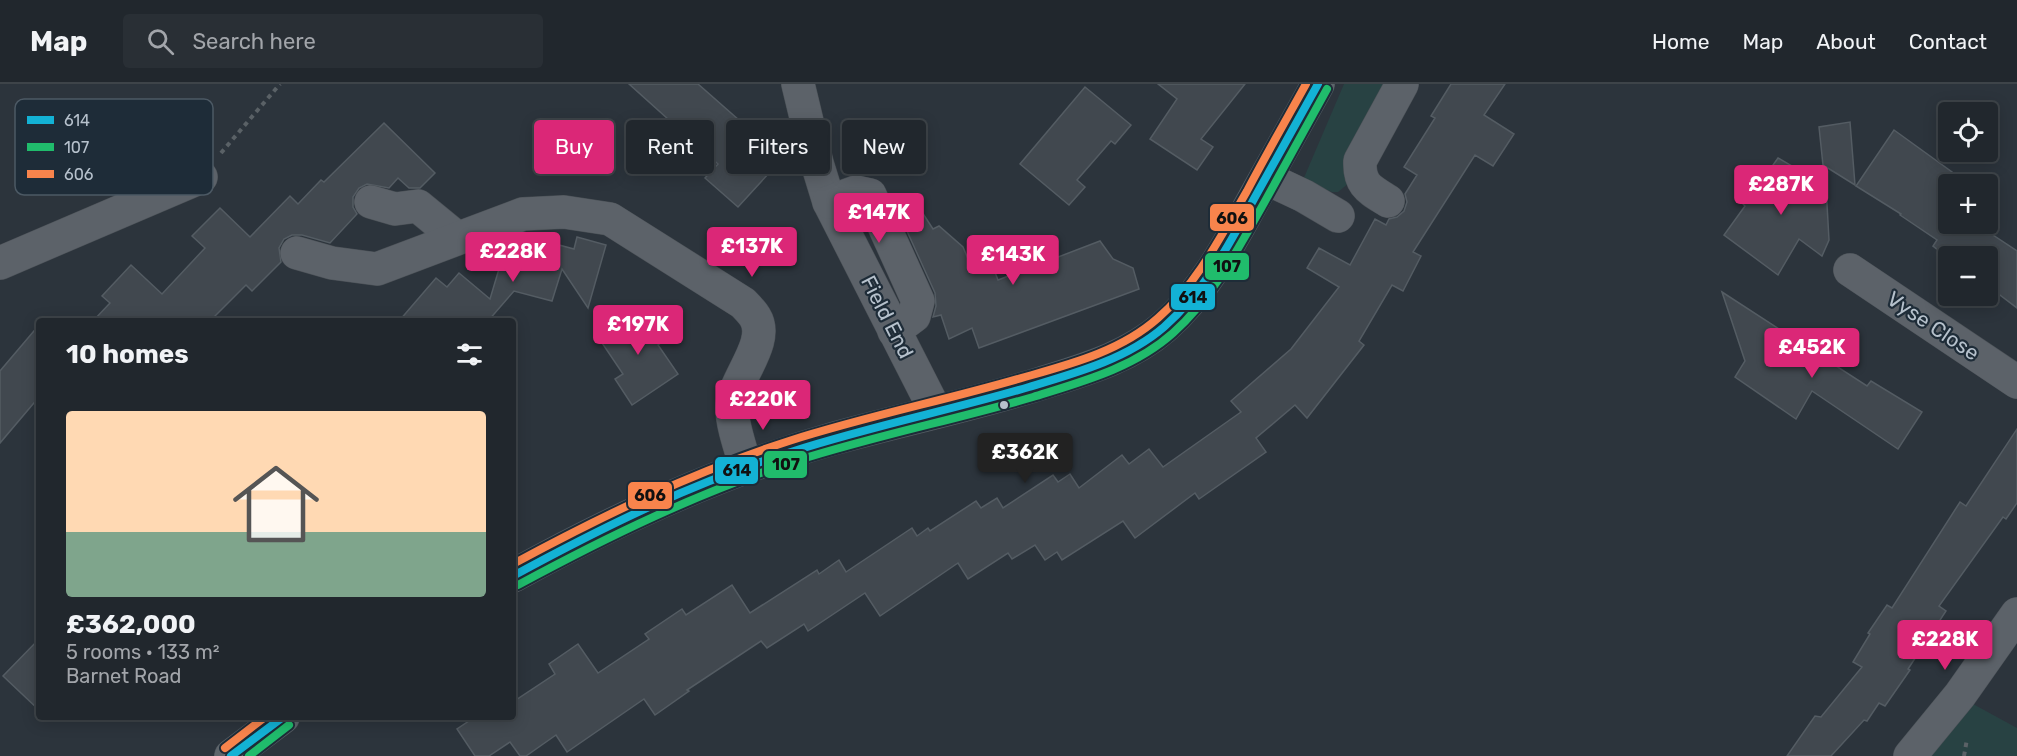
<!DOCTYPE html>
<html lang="en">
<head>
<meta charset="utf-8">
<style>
  body { margin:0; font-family:Rubik,sans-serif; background:#292f35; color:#f1f3f6; height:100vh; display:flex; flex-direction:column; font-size:22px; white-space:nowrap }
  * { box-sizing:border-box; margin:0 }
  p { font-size:20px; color:#a2a5aa }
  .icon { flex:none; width:33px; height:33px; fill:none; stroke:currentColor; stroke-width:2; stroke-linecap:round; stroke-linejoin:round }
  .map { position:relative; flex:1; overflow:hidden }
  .details { position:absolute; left:36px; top:234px; width:480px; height:402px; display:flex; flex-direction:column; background:#21272d; border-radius:6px; box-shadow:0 3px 15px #0003,0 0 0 2px #3e4449 }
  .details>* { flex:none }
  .banner { position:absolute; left:534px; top:36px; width:570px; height:54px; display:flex; gap:12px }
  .fabs { position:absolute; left:1938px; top:18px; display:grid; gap:12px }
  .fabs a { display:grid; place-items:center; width:60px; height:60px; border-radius:6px; background:#21272d; box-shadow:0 3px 15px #0003,0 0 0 2px #3e4449; font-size:30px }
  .price { position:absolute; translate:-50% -51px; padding:0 14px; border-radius:6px; background:#db2777; color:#fff; font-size:20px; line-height:39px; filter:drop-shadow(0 2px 3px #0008) }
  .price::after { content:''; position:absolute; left:50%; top:36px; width:18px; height:14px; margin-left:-9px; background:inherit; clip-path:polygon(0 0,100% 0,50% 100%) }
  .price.active { background:#222; color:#fff }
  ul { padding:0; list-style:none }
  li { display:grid; align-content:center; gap:12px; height:318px; padding:0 30px }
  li+li { border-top:2px solid #3e4449 }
  li span { display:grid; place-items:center; height:186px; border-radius:6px; color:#555 }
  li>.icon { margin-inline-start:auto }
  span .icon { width:108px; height:108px; fill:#fffc; stroke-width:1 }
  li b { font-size:26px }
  h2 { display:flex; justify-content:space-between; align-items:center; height:72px; padding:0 30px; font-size:26px }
  .pill { padding:0 21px; border-radius:6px; background:#21272d; box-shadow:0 3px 15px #0003,0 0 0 2px #3e4449; font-size:21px; line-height:54px }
  .pill.active { background:#db2777; color:#fff }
  header { display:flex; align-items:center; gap:36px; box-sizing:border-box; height:84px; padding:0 30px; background:#21272d; border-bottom:2px solid #3e4449 }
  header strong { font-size:28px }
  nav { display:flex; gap:33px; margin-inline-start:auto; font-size:21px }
  .search { width:420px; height:54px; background:#292f35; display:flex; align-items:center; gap:15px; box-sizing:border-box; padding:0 21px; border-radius:6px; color:#a2a5aa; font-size:22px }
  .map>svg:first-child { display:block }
</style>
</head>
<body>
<header>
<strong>Map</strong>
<div class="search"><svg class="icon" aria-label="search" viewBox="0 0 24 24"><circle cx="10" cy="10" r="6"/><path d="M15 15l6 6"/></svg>Search here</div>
<nav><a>Home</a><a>Map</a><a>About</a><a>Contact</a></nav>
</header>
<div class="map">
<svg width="2017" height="672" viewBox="0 0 2017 672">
  <rect width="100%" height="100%" fill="#2c343c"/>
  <!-- green -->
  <g fill="#284243">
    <path d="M1344 0H1402L1360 90 1338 108H1332L1303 96Z"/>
    <path d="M1973 620 2017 644V672H1918Z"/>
  </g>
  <!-- building -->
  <g fill="#41484f" stroke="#545c63" stroke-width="1.5">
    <path d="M629 0H698L756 51 744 64 770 88 738 123 705 94 718 80Z"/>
    <path d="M1158 0H1245L1201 55 1213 63 1197 86 1150 55 1177 15Z"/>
    <path d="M1451 0H1505L1484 31 1514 50 1493 82 1475 71 1413 168 1421 172 1403 207 1392 201 1359 257 1364 261 1307 334 1295 321 1256 354 1266 368 1199 415 1195 409 1135 454 1123 437 1062 476 1057 468 1045 476 1035 461 1012 475 1008 469 968 495 958 479 880 532 865 509 808 547 804 540 767 564 761 557 687 606 689 607 655 631 644 615 567 668 556 651 526 672H520L510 658 489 672H475L457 645 475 633H513V618L555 590 549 580 578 560 598 589 649 555 645 550 682 525 686 531 732 501 750 529 817 486 819 490 839 476 846 488 912 444 917 452 928 444 930 447 976 417 981 424 997 414 1003 424 1053 391 1058 398 1070 390 1079 404 1122 371 1129 380 1149 365 1163 383 1241 328 1231 317 1291 265 1339 203 1307 184 1319 164 1350 181 1375 135 1386 141 1389 135 1397 133 1404 127 1407 118 1405 110 1417 91 1404 83 1435 34 1431 32Z"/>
    <path d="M1085 3 1131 41 1115 60 1111 57 1077 96 1085 103 1069 121 1020 80Z"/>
    <path d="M1850 38 1855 101 1823 81 1819 43Z"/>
    <path d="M384 39 435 89 420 104H409L398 94 389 104 367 100 359 104 353 113V123L357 130 330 159 302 151H292L284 155 279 164 281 178 252 207 246 201 210 237H93L110 219 102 212 131 181 162 210 205 164 192 152 220 124 250 153 290 112 298 120 321 96 324 98Z"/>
    <path d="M1894 46 1952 88 1942 105 1948 109V140H1988V135L1993 139 1987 147 2017 167V224L1988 202V172L1948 174 1933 162 1937 156 1900 131 1901 130 1856 102Z"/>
    <path d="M1778 74 1826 102 1829 156 1822 172 1799 155 1778 191 1724 151 1745 122 1739 116 1759 86 1766 91Z"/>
    <path d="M920 125 933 145 939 142 963 163 974 189 993 183 998 196 1100 157 1113 175 1133 184 1139 205 979 264 972 244 949 255 941 231 933 233 936 222 935 209 902 136Z"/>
    <path d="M577 153 606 161 588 224 562 185 552 217 514 207 488 237H399L436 194 447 203 459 189 490 215 502 175 525 181 533 154 574 165Z"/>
    <path d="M1722 208 1867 302 1871 297 1922 328 1898 365 1812 307 1796 335 1735 293 1745 277Z"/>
    <path d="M633 228 635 231 640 228 647 239 654 234 668 254 658 261 678 290 632 321 615 295 623 290 598 253Z"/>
    <path d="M39 241V313L0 359V287Z"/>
    <path d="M2017 345V419L2006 435 2003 433 1939 522 1946 527 1908 585 1910 586 1885 622 1879 619 1867 637 1864 636 1831 672H1787L1815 632 1821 633 1862 583 1853 578 1870 550 1868 549 1887 521 1892 524 1960 418 1966 422Z"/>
    <path d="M39 555V626L3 592Z"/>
  </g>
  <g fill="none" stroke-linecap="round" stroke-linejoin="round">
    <!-- minor casing -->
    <g stroke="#4a5056" stroke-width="34">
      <g id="minor">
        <path d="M798 0 817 79 829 118 936 328"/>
        <path d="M1266 94 1304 112 1338 132"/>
        <path d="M1388 117C1369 105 1359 101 1360 77L1402 0"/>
        <path d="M371 118 395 125 418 122 457 154"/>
        <path d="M829 118 856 108 870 111 918 217 914 232 894 247"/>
        <path d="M297 169 332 179 377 185 523 130 564 128 610 135 743 219C747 223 752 228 755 233 771 259 732 296 732 324 732 341 741 366 746 383"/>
        <path d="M0 179 201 93"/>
        <path d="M1850 186 2017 298"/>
        <path d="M1910 672 1960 611 2017 530"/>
      </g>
    </g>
    <!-- major casing -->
    <g stroke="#4a5159" stroke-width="34">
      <g id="major">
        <path d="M513 492C612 437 723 386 832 355 901 336 971 321 1039 300 1083 286 1128 274 1164 243 1204 208 1230 159 1255 113 1276 76 1297 38 1318 0"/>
        <path d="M231 672 283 633"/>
      </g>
    </g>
    <!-- path -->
    <g stroke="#5a6166" stroke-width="4" stroke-dasharray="4.5 4.5" stroke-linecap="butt">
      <path d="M221 69 280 0"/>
      <path d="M1964 672 1967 655"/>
    </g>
    <!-- minor -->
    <use href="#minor" stroke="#5c6269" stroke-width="33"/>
    <!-- major -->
    <use href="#major" stroke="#5e656b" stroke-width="33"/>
    <!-- bus-1 casing -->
    <g stroke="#1e2c38" stroke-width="12">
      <g id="bus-1">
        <path d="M513 492C603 443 696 397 794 367 872 342 951 326 1029 303 1076 289 1127 275 1164 243 1205 207 1230 159 1255 113 1276 75 1297 38 1318 0"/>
        <path d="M231 672 283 633"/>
      </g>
    </g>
    <!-- bus-2 casing -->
    <g stroke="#1e2c38" stroke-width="12">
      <g id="bus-2">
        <path d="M518 501C607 453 699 408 796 377 874 352 954 336 1033 313 1081 298 1134 284 1173 249 1213 213 1238 165 1264 119 1285 81 1306 43 1327 5"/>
        <path d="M249 672 289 641"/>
      </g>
    </g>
    <!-- bus-3 casing -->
    <g stroke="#1e2c38" stroke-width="12">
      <g id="bus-3">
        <path d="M513 480C602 432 693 388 789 357 867 332 947 316 1025 293 1071 280 1121 267 1158 234 1197 200 1221 152 1247 107 1266 71 1286 36 1306 0"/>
        <path d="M225 664 265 633"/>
      </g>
    </g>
    <!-- bus-1 -->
    <use href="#bus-1" stroke="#13b2d5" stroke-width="8"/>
    <!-- bus-2 -->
    <use href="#bus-2" stroke="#20bc6c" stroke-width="8"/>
    <!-- bus-3 -->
    <use href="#bus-3" stroke="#f8844c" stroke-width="8"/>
  </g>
  <!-- markers -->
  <circle fill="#b6c1cc" stroke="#1e2c38" stroke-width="2" cx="1004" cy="321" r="5"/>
  <g text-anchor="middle" stroke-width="4.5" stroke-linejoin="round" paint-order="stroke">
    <!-- street labels -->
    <g font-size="21" fill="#b6c1cc" stroke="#1e2c38">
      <text transform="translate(887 233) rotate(63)" y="7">Field End</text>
      <text transform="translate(1933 242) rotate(34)" y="7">Vyse Close</text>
    </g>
  </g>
  <!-- legend -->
  <rect x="15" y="15" width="198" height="96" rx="9" fill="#1e2c38" stroke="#4c5964" stroke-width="1.5"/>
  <rect x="27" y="32" width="27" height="8" fill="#13b2d5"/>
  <rect x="27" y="59" width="27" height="8" fill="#20bc6c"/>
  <rect x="27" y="86" width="27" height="8" fill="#f8844c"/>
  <g font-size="16" fill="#b6c1cc">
    <text x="64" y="42">614</text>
    <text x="64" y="69">107</text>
    <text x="64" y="96">606</text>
  </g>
  <g stroke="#1e2c38" stroke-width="2">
    <rect x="1209" y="119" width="46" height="29" rx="6" fill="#f8844c"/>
    <rect x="1204" y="168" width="46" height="29" rx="6" fill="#20bc6c"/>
    <rect x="1170" y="199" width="46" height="28" rx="6" fill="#13b2d5"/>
    <rect x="763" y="366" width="45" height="29" rx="6" fill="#20bc6c"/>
    <rect x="714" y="372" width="45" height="29" rx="6" fill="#13b2d5"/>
    <rect x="627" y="397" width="46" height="29" rx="6" fill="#f8844c"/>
  </g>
  <g font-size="16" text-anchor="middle" font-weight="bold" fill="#111">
    <text x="1232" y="140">606</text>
    <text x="1227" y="188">107</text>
    <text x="1193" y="219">614</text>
    <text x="786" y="386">107</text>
    <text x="737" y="392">614</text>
    <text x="650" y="417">606</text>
  </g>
</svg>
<div class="fabs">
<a><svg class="icon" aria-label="locate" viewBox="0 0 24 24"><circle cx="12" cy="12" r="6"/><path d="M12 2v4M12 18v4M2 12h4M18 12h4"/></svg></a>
<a>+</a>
<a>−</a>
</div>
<b class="price" style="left:1781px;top:132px">£287K</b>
<b class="price" style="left:879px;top:160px">£147K</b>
<b class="price" style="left:752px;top:194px">£137K</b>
<b class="price" style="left:513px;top:199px">£228K</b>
<b class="price" style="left:1013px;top:202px">£143K</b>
<b class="price" style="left:638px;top:272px">£197K</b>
<b class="price" style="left:1812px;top:295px">£452K</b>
<b class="price" style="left:763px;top:347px">£220K</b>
<b class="price active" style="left:1025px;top:400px">£362K</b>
<b class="price" style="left:1945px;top:587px">£228K</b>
<div class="banner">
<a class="pill active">Buy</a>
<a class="pill">Rent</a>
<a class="pill">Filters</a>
<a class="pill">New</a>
</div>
<section class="details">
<h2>10 homes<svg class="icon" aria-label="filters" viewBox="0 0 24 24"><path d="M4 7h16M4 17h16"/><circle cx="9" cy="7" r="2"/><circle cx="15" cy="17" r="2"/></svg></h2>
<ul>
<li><span style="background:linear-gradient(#ffd9b3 65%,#7fa58c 0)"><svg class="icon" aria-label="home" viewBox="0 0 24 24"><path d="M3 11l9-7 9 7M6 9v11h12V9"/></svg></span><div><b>£362,000</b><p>5 rooms · 133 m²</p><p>Barnet Road</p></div></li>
</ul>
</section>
</div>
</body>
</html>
